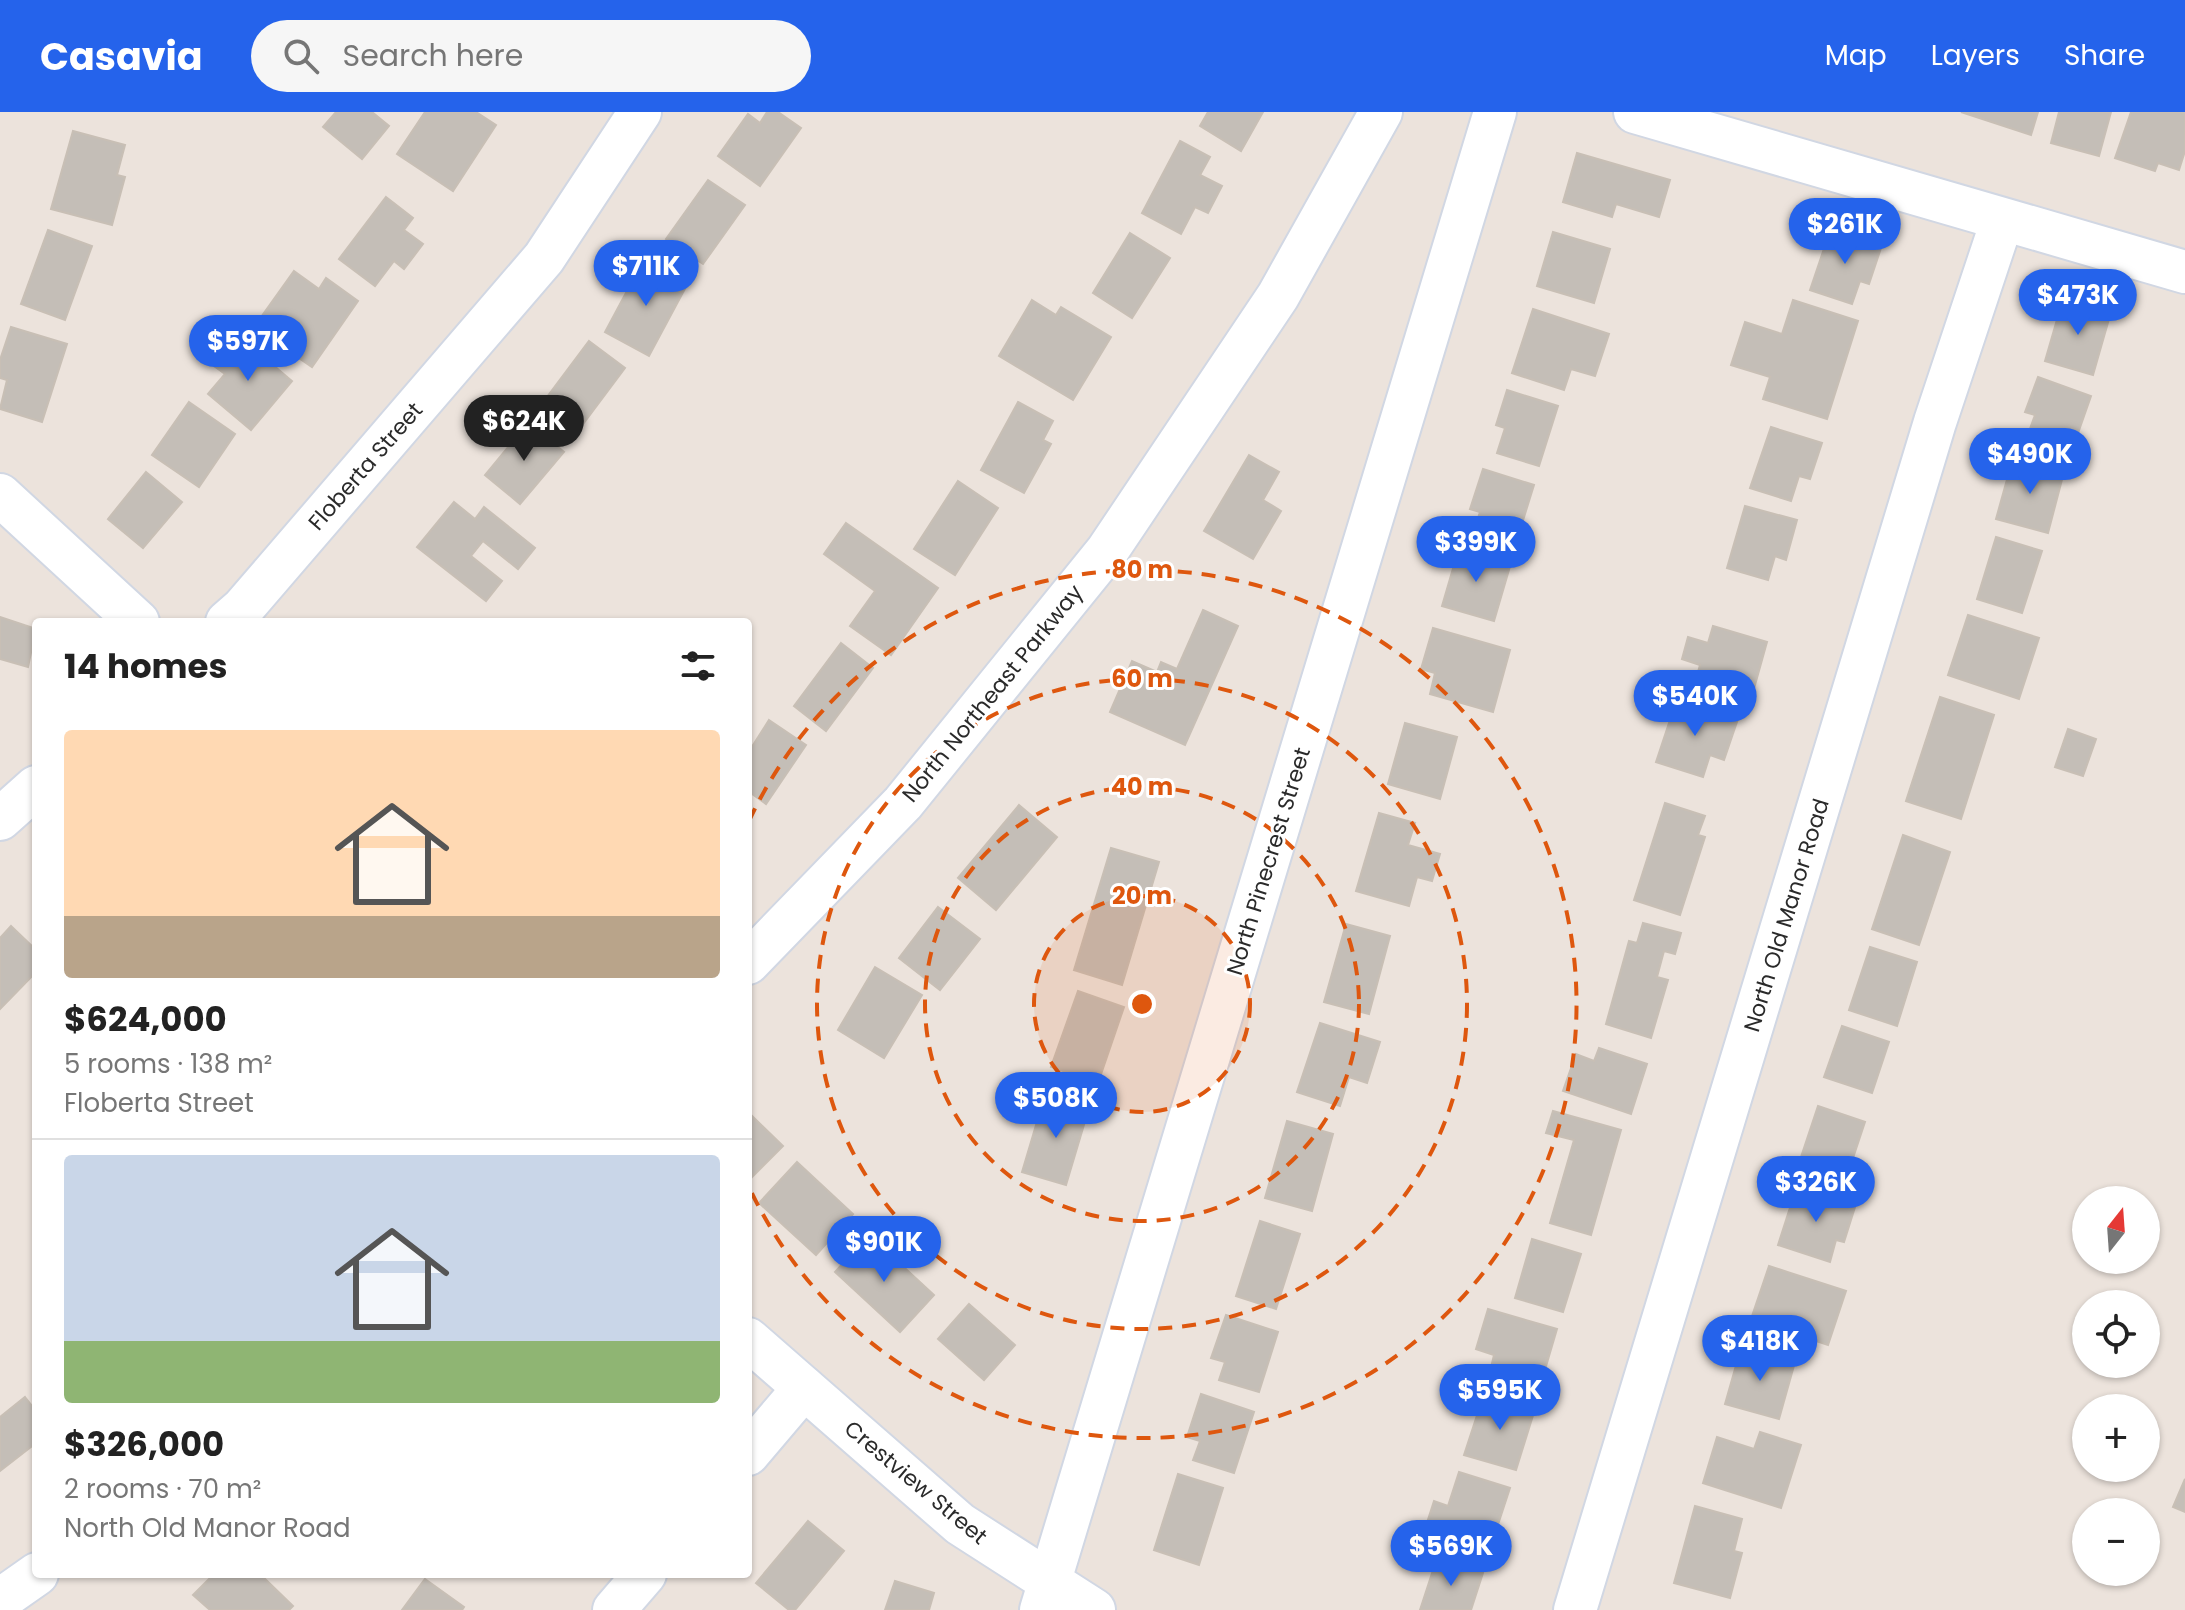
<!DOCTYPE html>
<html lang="en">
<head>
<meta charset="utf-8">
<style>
  body { margin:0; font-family:Poppins,sans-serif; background:#f6f6f6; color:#222; height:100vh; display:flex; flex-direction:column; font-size:30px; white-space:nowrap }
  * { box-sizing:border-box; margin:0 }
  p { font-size:26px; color:#767676 }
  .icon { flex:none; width:44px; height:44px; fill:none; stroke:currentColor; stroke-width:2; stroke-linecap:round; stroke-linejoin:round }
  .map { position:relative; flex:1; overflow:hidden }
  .details { position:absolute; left:32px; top:506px; width:720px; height:960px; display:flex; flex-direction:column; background:#fff; border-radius:8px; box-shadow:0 2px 6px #0004 }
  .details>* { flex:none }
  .needle { width:52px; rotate:17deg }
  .fabs { position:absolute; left:2072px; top:1074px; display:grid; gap:16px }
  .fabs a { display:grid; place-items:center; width:88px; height:88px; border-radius:50%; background:#fff; box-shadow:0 2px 6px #0004; font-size:40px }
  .price { position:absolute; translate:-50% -68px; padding:0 18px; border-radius:28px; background:#2563eb; color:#fff; font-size:26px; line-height:52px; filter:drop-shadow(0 2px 4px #0008) }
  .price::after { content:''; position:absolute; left:50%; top:48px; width:24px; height:18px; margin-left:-12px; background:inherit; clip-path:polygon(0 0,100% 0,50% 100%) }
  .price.selected { background:#222; color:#fff }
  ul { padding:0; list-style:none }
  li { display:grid; align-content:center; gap:16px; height:424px; padding:0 32px }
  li+li { border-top:2px solid #e0e0e0 }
  li span { display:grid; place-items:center; height:248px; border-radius:8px; color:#555 }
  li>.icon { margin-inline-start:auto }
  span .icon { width:144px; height:144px; fill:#fffc; stroke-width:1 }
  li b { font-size:34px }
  h2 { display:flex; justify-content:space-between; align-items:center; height:96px; padding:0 32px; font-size:34px }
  header { display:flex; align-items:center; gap:48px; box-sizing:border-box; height:112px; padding:0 40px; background:#2563eb; color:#fff }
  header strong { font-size:38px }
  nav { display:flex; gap:44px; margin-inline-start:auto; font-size:28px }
  .search { width:560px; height:72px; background:#f6f6f6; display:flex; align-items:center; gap:20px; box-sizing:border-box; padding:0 28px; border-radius:44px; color:#767676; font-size:30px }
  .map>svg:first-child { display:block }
</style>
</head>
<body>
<header>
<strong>Casavia</strong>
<div class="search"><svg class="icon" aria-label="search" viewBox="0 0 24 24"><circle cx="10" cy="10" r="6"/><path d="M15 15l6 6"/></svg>Search here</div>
<nav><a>Map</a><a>Layers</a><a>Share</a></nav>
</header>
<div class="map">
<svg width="2185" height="1498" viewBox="0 0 2185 1498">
  <rect width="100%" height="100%" fill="#ece3dc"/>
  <!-- building -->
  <g fill="#c4beb7" stroke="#c8bfb5" stroke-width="2">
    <path d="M336 0H372L389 14 362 47 323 15Z"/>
    <path d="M425 0H476L496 13 453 79 397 42Z"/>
    <path d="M767 0H778L801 16 760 74 718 44 748 2 760 11Z"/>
    <path d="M1208 0H1263L1241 39 1200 14Z"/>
    <path d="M1961 0H2038L2031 23Z"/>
    <path d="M2059 0H2111L2099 44 2051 31Z"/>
    <path d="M2131 0H2185V39L2179 58 2158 51 2155 59 2115 46Z"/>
    <path d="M73 19 125 33 117 63 125 65 112 113 51 97Z"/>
    <path d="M1180 29 1210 45 1200 63 1222 74 1208 101 1195 95 1181 122 1142 101Z"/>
    <path d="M1577 41 1670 68 1659 105 1616 92 1612 105 1563 90Z"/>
    <path d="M708 68 745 93 703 152 666 127Z"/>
    <path d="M386 85 413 106 404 118 423 132 404 157 394 149 375 174 339 147Z"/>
    <path d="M1831 116 1882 133 1869 172 1860 169 1852 192 1810 178Z"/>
    <path d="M48 118 92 134 65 208 21 192Z"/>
    <path d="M1553 120 1610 137 1594 191 1537 174Z"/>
    <path d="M1130 121 1170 146 1132 206 1093 181Z"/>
    <path d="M643 149 687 173 649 244 605 220Z"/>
    <path d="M294 159 319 177 326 166 358 189 312 255 254 215Z"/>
    <path d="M2063 187 2111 200 2093 263 2045 249Z"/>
    <path d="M1032 188 1056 203 1061 195 1111 225 1073 288 999 244Z"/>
    <path d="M1793 188 1858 209 1827 307 1763 287 1770 265 1731 253 1745 210 1782 222Z"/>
    <path d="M1533 197 1609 222 1595 264 1571 257 1564 278 1512 261Z"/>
    <path d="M11 215 67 232 42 310 0 297 7 268 0 266V248Z"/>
    <path d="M239 224 292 269 251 318 208 282 225 262 214 254Z"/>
    <path d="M589 229 625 256 577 320 541 293Z"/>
    <path d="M2038 265 2091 284 2070 344 2026 328 2035 303 2025 300Z"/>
    <path d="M1507 278 1558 294 1539 354 1497 341 1505 316 1496 313Z"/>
    <path d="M189 290 235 322 199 375 152 343Z"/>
    <path d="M1018 290 1053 309 1043 328 1051 332 1024 381 981 358Z"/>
    <path d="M528 311 564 340 520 392 485 363Z"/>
    <path d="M1771 315 1822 331 1810 367 1799 364 1791 389 1750 376Z"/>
    <path d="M1249 343 1279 360 1263 388 1281 399 1253 447 1204 419Z"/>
    <path d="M2013 346 2064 360 2048 421 1996 407Z"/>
    <path d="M1483 357 1534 373 1515 434 1473 421 1480 400 1470 397Z"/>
    <path d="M146 360 182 390 143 436 108 407Z"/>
    <path d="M958 369 998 396 955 463 914 437Z"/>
    <path d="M454 390 475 407 484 395 535 436 518 457 483 429 471 444 502 469 486 489 417 435Z"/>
    <path d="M1745 394 1797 408 1786 448 1775 444 1768 468 1727 456Z"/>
    <path d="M846 411 938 476 891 543 850 514 875 479 824 442Z"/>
    <path d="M1996 425 2042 439 2022 501 1977 487Z"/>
    <path d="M1459 436 1511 451 1494 509 1442 494Z"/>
    <path d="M1203 498 1238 514 1185 633 1110 600 1132 549 1157 560 1161 550 1177 557Z"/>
    <path d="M1968 503 2039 526 2019 587 1948 563Z"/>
    <path d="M0 505 36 517 28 555 0 547Z"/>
    <path d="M1713 514 1767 530 1750 591 1694 574 1700 553 1682 547 1688 525 1708 531Z"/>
    <path d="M1433 516 1510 538 1493 600 1430 582 1435 561 1421 557Z"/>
    <path d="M841 531 873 556 826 619 794 594Z"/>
    <path d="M1940 585 1994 603 1961 707 1906 689Z"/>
    <path d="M1677 587 1738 607 1724 648 1710 643 1703 665 1656 650Z"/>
    <path d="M769 608 806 633 766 692 748 679V641Z"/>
    <path d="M1405 611 1457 625 1440 687 1388 672Z"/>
    <path d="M2068 617 2096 627 2083 664 2055 655Z"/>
    <path d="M1665 691 1705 704 1698 723 1705 725 1680 803 1634 788Z"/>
    <path d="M1019 693 1057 725 996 798 958 766Z"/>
    <path d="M1379 701 1415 711 1408 733 1440 742 1432 769 1417 765 1409 794 1356 779Z"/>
    <path d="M1903 723 1950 740 1919 833 1872 817Z"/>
    <path d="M1111 736 1159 750 1122 873 1074 858Z"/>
    <path d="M938 795 980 827 940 878 899 846Z"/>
    <path d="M1643 811 1681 821 1675 842 1664 839 1657 865 1668 868 1651 926 1606 912 1629 829 1637 831Z"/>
    <path d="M1346 812 1390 824 1369 902 1324 890Z"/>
    <path d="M11 814 36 838V860L0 897V826Z"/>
    <path d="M1870 835 1917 850 1897 914 1849 898Z"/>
    <path d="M875 855 922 883 884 946 838 918Z"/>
    <path d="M1078 879 1124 895 1098 971 1051 955Z"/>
    <path d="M1320 911 1380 930 1367 971 1349 965 1340 994 1297 980Z"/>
    <path d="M1842 914 1889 930 1872 981 1824 965Z"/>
    <path d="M1599 936 1647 952 1631 1002 1563 979 1576 942 1594 949Z"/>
    <path d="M1045 983 1089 996 1066 1073 1022 1060Z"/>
    <path d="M1818 994 1865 1010 1845 1070 1798 1054Z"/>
    <path d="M1553 999 1621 1018 1591 1123 1550 1111 1574 1028 1546 1021Z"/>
    <path d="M748 1000 783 1034 748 1069Z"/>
    <path d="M1287 1009 1333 1022 1312 1099 1265 1086Z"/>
    <path d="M797 1050 853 1102 816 1143 759 1091Z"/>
    <path d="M1797 1074 1856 1092 1844 1130 1836 1128 1830 1150 1778 1133Z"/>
    <path d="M1260 1109 1300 1122 1276 1197 1236 1184Z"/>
    <path d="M869 1123 934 1183 900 1220 835 1160Z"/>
    <path d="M1532 1127 1581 1142 1563 1200 1515 1186Z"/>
    <path d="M1769 1154 1846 1179 1828 1233 1751 1207Z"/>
    <path d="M969 1192 1015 1233 984 1268 938 1227Z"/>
    <path d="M1488 1197 1557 1217 1539 1278 1489 1264 1494 1243 1476 1237Z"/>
    <path d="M1226 1203 1278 1220 1259 1280 1219 1268 1225 1250 1211 1246Z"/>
    <path d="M1741 1236 1795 1250 1779 1307 1725 1292Z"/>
    <path d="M1201 1282 1254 1300 1234 1361 1193 1348 1200 1329 1187 1325Z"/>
    <path d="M1484 1282 1535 1297 1516 1358 1464 1343Z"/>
    <path d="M25 1285 36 1299V1331L0 1359V1305Z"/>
    <path d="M1760 1320 1801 1333 1781 1396 1703 1371 1717 1325 1754 1337Z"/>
    <path d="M1459 1360 1510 1376 1490 1437 1425 1417 1434 1389 1448 1394Z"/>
    <path d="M1178 1362 1223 1376 1199 1453 1154 1438Z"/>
    <path d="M2185 1367V1400L2173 1395Z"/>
    <path d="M1695 1394 1742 1407 1734 1439 1742 1441 1730 1486 1674 1471Z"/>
    <path d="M808 1409 844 1439 795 1498H789L756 1471Z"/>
    <path d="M1437 1446 1483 1461 1471 1498H1420Z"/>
    <path d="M214 1462H260L293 1494 289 1498H210L193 1483Z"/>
    <path d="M425 1467 464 1495 462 1498H402Z"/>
    <path d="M895 1469 934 1481 929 1498H885Z"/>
  </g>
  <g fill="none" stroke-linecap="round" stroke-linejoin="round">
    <!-- minor casing -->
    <g stroke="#d1d7e3" stroke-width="46">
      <g id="minor">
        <path d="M1635 0 2185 160"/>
        <path d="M0 383 138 510"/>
        <path d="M227 510 243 496 544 146 640 0"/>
        <path d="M0 707 36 675"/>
        <path d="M748 851 903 691 1107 439 1278 184 1381 0"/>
        <path d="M748 1227 960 1412 1094 1498"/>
        <path d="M748 1342 804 1276"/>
        <path d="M0 1488 37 1462"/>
        <path d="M614 1498 645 1462"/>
        <path d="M1041 1498 1495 0"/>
        <path d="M1575 1498 1935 310 2002 109"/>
      </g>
    </g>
    <!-- minor -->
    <use href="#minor" stroke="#fff" stroke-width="42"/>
  </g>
  <!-- distance rings -->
  <circle cx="1142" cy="892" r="108" fill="#de570e" fill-opacity=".12"/>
  <g fill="none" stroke="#de570e" stroke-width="4" stroke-dasharray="14 10">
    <circle cx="1142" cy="892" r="108"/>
    <circle cx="1142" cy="892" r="217"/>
    <circle cx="1142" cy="892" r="325"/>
    <path d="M749 709A434 434 0 1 1 749 1075"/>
  </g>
  <g text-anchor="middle" stroke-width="6" stroke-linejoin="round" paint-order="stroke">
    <!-- street labels -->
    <g font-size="22" fill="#2a2a2a" stroke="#fff">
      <text transform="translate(365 354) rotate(-49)" y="8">Floberta Street</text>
      <text transform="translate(992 581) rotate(-51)" y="8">North Northeast Parkway</text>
      <text transform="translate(1268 749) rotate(-73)" y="8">North Pinecrest Street</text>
      <text transform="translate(1786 803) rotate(-73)" y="8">North Old Manor Road</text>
      <text transform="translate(916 1370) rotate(40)" y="8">Crestview Street</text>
    </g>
  </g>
  <circle cx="1142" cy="892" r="12" fill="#de570e" stroke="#fff" stroke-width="4"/>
  <g font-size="24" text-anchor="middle" font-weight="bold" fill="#de570e" stroke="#fff" stroke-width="6" stroke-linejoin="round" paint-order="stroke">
    <text x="1142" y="466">80 m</text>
    <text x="1142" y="575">60 m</text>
    <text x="1142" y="683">40 m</text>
    <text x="1142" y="792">20 m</text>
  </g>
</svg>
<div class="fabs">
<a><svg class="needle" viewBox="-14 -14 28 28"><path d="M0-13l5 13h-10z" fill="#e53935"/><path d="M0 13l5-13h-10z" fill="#767676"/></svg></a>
<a><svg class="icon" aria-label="locate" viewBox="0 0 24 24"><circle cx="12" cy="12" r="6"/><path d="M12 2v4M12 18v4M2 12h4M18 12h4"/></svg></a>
<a>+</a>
<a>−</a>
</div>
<b class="price" style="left:1845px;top:154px">$261K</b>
<b class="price" style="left:646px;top:196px">$711K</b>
<b class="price" style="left:2078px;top:225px">$473K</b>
<b class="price" style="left:248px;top:271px">$597K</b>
<b class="price selected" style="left:524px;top:351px">$624K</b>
<b class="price" style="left:2030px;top:384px">$490K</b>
<b class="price" style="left:1476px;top:472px">$399K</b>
<b class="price" style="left:1695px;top:626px">$540K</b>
<b class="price" style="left:1056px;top:1028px">$508K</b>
<b class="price" style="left:1816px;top:1112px">$326K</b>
<b class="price" style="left:884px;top:1172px">$901K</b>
<b class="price" style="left:1760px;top:1271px">$418K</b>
<b class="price" style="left:1500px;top:1320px">$595K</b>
<b class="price" style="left:1451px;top:1476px">$569K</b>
<section class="details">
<h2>14 homes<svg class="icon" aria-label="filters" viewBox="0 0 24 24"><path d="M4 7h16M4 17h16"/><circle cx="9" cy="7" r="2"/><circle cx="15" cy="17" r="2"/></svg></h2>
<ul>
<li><span style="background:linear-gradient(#ffd9b3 75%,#b9a48a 0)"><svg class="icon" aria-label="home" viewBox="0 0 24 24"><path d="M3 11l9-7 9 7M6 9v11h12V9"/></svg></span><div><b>$624,000</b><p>5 rooms · 138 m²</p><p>Floberta Street</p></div></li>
<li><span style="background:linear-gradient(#c9d6e8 75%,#8fb573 0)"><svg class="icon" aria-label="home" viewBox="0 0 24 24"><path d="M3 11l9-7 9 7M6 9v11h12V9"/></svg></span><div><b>$326,000</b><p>2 rooms · 70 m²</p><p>North Old Manor Road</p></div></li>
</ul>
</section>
</div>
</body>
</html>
